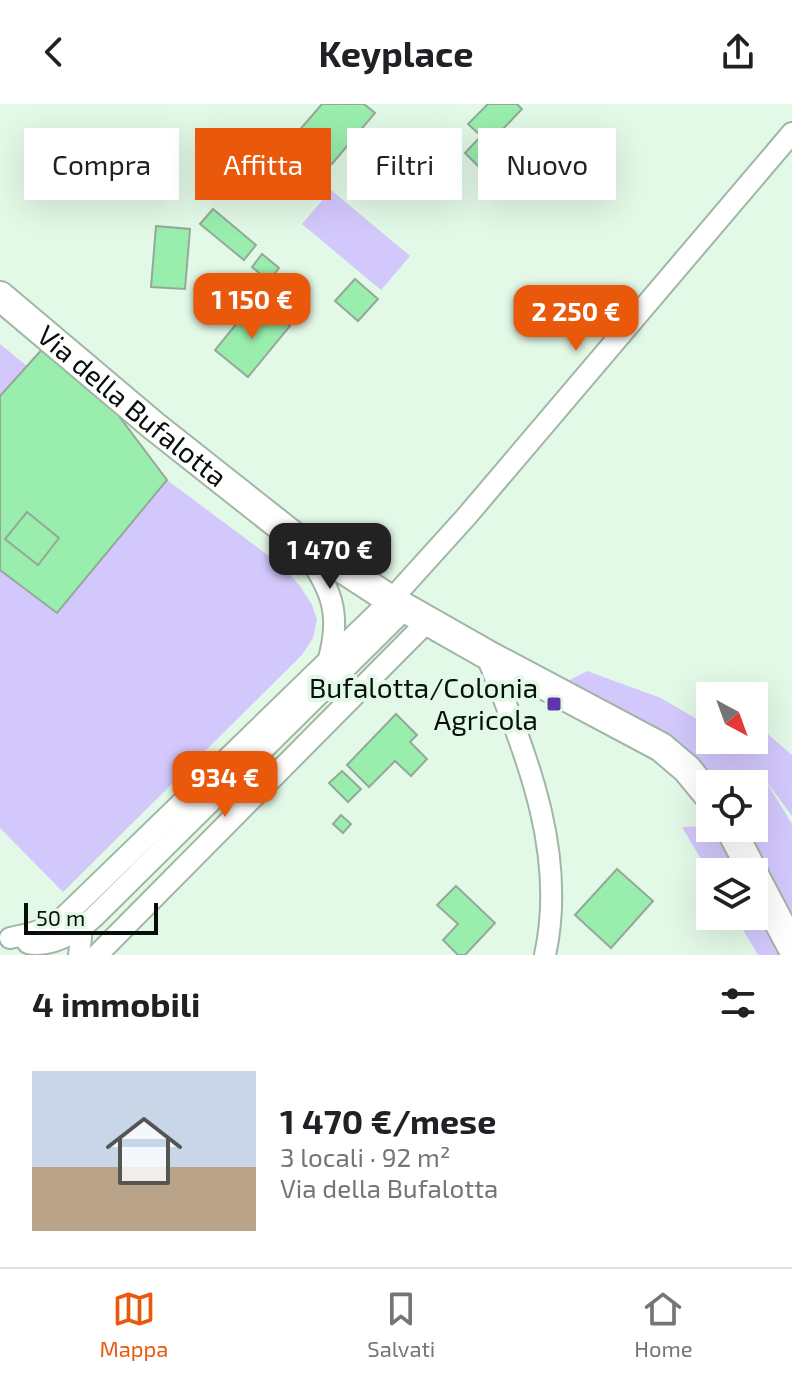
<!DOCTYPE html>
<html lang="it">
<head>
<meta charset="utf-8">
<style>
  body { margin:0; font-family:"Exo 2",sans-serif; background:#f2f2f2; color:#202124; height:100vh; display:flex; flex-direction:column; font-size:30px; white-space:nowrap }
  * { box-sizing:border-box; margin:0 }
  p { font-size:26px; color:#757577 }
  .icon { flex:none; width:44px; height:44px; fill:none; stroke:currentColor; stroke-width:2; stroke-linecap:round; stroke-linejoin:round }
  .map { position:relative; height:851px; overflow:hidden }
  .side { display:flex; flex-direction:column; background:#fff; flex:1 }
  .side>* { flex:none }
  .guide { position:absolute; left:24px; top:24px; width:744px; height:72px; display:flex; gap:16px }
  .needle { width:52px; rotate:139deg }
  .controls { position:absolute; left:696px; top:578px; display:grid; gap:16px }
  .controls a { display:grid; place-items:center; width:72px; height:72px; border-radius:0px; background:#fff; box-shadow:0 8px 32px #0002; font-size:40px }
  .scale { position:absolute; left:24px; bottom:20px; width:134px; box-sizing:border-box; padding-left:8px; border:4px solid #080f0a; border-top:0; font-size:22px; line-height:28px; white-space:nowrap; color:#080f0a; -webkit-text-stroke:6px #e3f9e7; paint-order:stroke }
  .price { position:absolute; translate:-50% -68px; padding:0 18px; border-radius:16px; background:#ea580c; color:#fff; font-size:26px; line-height:52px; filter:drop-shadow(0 2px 4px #0008) }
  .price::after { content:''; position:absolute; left:50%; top:48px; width:24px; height:18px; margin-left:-12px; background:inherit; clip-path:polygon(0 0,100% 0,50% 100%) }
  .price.active { background:#222; color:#fff }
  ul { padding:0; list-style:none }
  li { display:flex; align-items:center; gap:24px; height:200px; padding:0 32px }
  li+li { border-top:2px solid #e0e0e0 }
  li span { display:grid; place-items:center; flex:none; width:224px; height:160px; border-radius:0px; color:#555 }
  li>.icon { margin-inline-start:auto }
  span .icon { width:96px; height:96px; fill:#fffc; stroke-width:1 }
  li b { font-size:34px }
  h2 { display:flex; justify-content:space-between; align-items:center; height:96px; padding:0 32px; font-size:34px }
  .tag { padding:0 28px; border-radius:0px; background:#fff; box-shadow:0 8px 32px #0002; font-size:28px; line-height:72px }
  .tag.active { background:#ea580c; color:#fff }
  header { display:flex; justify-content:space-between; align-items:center; height:104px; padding:0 32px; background:#fff; font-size:36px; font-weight:700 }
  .dock { display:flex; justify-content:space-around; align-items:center; height:112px; border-top:2px solid #e0e0e0; background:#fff; font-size:22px; color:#757577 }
  .dock a { display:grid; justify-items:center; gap:4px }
  .dock .active { color:#ea580c }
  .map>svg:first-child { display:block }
</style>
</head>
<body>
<header><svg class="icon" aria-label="back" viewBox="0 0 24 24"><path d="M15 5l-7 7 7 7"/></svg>Keyplace<svg class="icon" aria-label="share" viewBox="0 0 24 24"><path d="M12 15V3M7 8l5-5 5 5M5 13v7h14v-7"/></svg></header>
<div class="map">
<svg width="792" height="851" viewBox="0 0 792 851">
  <rect width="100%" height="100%" fill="#e3f9e7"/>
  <!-- green -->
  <g fill="#d3c8fc">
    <path d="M331 86 410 152 381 186 302 120Z"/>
    <path d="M0 240 28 263 0 292Z"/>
    <path d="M167 376 281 461 300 482 312 501 317 516 313 534 302 551 63 788 0 724V466L57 509Z"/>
    <path d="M587 567 661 594 710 623V636H731L742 642 738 636H754V618L792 651V712L764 674 792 720V827L737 724H754V680H711L564 579Z"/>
    <path d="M710 722 712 724 739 768H710V770L682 723Z"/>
    <path d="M754 794 788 851H758L735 812H754Z"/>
  </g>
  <!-- water -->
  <path fill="#c2b2f7" d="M411 39 434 59 423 72 400 52Z"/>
  <!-- building -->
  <g fill="#99eead" stroke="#94a998" stroke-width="2">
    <path d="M322 0H364L375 9 332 60 297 29Z"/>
    <path d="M488 0H517L522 5 502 26 513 37 484 68 465 49 481 32 468 20Z"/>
    <path d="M213 105 256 141 244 156 200 120Z"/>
    <path d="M156 122 190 125 185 185 151 183Z"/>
    <path d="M262 150 279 164 269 177 252 163Z"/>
    <path d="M355 175 378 195 358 217 335 197Z"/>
    <path d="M271 206 290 222 248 273 215 246 246 208 260 219Z"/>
    <path d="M46 241 97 283 167 376 57 509 0 466V292Z"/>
    <path d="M27 408 59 434 38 461 5 435Z"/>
    <path d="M396 610 417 631 410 638 427 655 411 672 395 657 369 683 347 661Z"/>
    <path d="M342 667 361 685 348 698 329 679Z"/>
    <path d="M341 711 351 720 343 729 333 720Z"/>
    <path d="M617 765 653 797 611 844 575 811Z"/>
    <path d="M456 782 495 819 465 851H458L443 836 458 820 437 801Z"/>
  </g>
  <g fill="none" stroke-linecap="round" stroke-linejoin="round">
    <!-- street casing -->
    <g stroke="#a1b6a5" stroke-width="24">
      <g id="street">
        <path d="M302 443C330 484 343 507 328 558"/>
        <path d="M486 550C524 646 568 746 545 851"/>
        <path d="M10 834C31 830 48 826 65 812L391 496 466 413 792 29"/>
        <path d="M28 839C50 844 78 828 94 813L406 504"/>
        <path d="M79 851 82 824"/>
        <path d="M97 851 428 517"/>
      </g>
    </g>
    <!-- secondary casing -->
    <g stroke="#a1b6a5" stroke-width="32">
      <g id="secondary">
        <path id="s1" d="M0 192 154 322 297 435 391 496 486 550 661 643 687 665 710 693"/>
        <path d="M730 724 753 768"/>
        <path d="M754 771 792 843"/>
      </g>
    </g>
    <!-- street -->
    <use href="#street" stroke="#fff" stroke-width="20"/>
    <!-- secondary -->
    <use href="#secondary" stroke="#fff" stroke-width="28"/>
  </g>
  <!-- markers -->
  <rect fill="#6035ac" stroke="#e3f9e7" stroke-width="3" x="546" y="592" width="16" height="16" rx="4"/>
  <g text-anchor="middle" stroke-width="8" stroke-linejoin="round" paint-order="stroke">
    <!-- street labels -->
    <g font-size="28" fill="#080f0a" stroke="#e3f9e7">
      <text dy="10" stroke="none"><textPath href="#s1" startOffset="172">Via della Bufalotta</textPath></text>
    </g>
    <!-- poi labels -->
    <g font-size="28" fill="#080f0a" stroke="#e3f9e7" text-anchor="end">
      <text x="538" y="594">Bufalotta/Colonia<tspan x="538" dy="32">Agricola</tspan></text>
    </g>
  </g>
</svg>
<div class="controls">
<a><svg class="needle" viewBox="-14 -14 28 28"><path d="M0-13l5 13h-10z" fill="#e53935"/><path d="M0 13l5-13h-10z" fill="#757577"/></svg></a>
<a><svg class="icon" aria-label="locate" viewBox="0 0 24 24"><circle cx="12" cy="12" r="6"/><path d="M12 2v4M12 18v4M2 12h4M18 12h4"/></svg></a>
<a><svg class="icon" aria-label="layers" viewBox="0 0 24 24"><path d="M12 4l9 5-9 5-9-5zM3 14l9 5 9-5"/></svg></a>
</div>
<div class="scale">50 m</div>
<b class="price" style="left:252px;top:237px">1 150 €</b>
<b class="price" style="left:576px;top:249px">2 250 €</b>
<b class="price active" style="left:330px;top:487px">1 470 €</b>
<b class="price" style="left:225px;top:715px">934 €</b>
<div class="guide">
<a class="tag">Compra</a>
<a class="tag active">Affitta</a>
<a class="tag">Filtri</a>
<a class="tag">Nuovo</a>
</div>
</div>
<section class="side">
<h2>4 immobili<svg class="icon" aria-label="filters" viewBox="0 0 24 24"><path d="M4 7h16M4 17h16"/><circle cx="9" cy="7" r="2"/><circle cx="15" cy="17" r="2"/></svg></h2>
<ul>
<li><span style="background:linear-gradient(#c9d6e8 60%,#b9a48a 0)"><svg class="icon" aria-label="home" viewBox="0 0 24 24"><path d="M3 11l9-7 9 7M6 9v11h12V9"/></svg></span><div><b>1 470 €/mese</b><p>3 locali · 92 m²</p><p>Via della Bufalotta</p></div></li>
</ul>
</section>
<nav class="dock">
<a class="active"><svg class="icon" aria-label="map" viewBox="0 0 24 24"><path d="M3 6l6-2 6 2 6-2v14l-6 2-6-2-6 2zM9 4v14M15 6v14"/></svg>Mappa</a>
<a><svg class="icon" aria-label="saved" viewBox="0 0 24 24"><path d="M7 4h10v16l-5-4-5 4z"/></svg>Salvati</a>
<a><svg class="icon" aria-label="home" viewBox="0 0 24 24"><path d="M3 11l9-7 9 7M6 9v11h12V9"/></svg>Home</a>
</nav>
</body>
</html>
